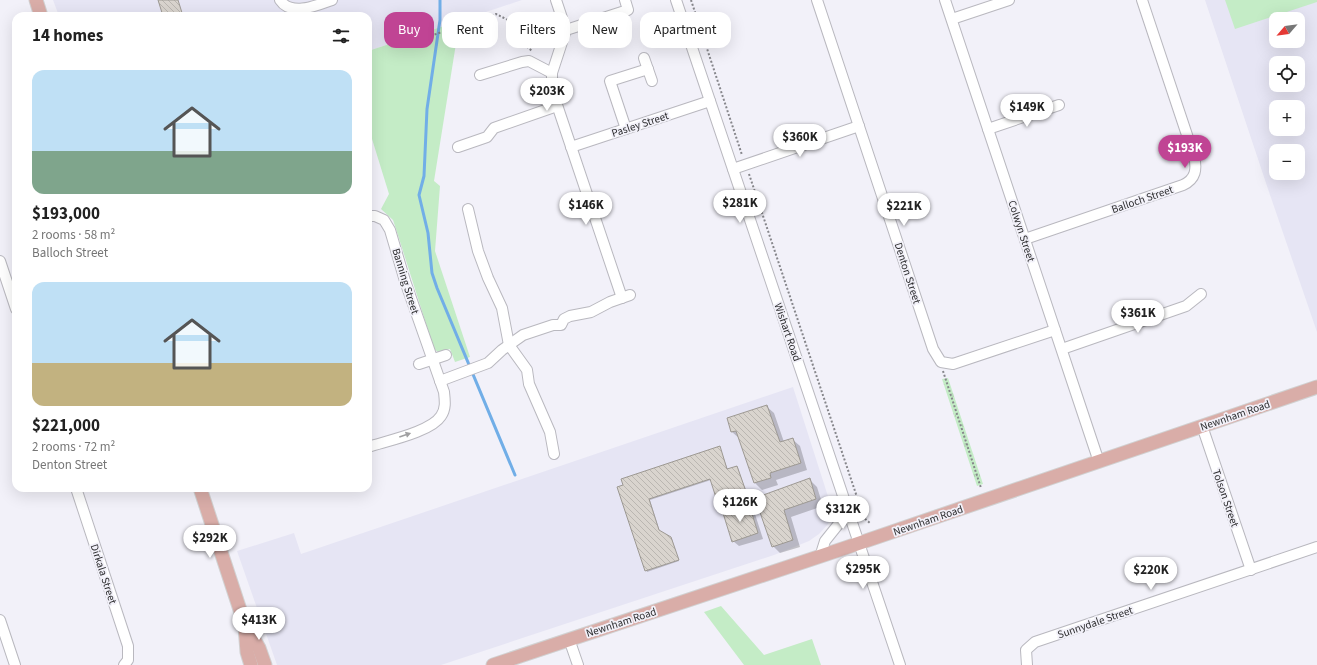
<!DOCTYPE html>
<html lang="en">
<head>
<meta charset="utf-8">
<style>
  body { margin:0; font-family:"Source Sans 3",sans-serif; background:#f2f2f2; color:#222; height:100vh; display:flex; flex-direction:column; font-size:15px; white-space:nowrap }
  * { box-sizing:border-box; margin:0 }
  p { font-size:13px; color:#767676 }
  .icon { flex:none; width:22px; height:22px; fill:none; stroke:currentColor; stroke-width:2; stroke-linecap:round; stroke-linejoin:round }
  .map { position:relative; flex:1; overflow:hidden }
  .panel { position:absolute; left:12px; top:12px; width:360px; height:480px; display:flex; flex-direction:column; background:#fff; border-radius:12px; box-shadow:0 4px 16px #0002 }
  .panel>* { flex:none }
  .top-card { position:absolute; left:384px; top:12px; width:380px; height:36px; display:flex; gap:8px }
  .needle { width:26px; rotate:242deg }
  .controls { position:absolute; left:1269px; top:12px; display:grid; gap:8px }
  .controls a { display:grid; place-items:center; width:36px; height:36px; border-radius:8px; background:#fff; box-shadow:0 4px 16px #0002; font-size:20px }
  .price { position:absolute; translate:-50% -34px; padding:0 9px; border-radius:14px; background:#fff; color:#222; font-size:13px; line-height:26px; filter:drop-shadow(0 1px 2px #0008) }
  .price::after { content:''; position:absolute; left:50%; top:24px; width:12px; height:9px; margin-left:-6px; background:inherit; clip-path:polygon(0 0,100% 0,50% 100%) }
  .price.current { background:#c04494; color:#fff }
  ul { padding:0; list-style:none }
  li { display:grid; align-content:center; gap:8px; height:212px; padding:0 20px }
  li span { display:grid; place-items:center; height:124px; border-radius:12px; color:#555 }
  li>.icon { margin-inline-start:auto }
  span .icon { width:72px; height:72px; fill:#fffc; stroke-width:1 }
  li b { font-size:17px }
  h2 { display:flex; justify-content:space-between; align-items:center; height:48px; padding:0 20px; font-size:17px }
  .pill { padding:0 14px; border-radius:12px; background:#fff; box-shadow:0 4px 16px #0002; font-size:14px; line-height:36px }
  .pill.current { background:#c04494; color:#fff }
  .map>svg:first-child { display:block }
</style>
</head>
<body>
<div class="map">
<svg width="1317" height="665" viewBox="0 0 1317 665">
  <defs>
    <pattern id="grass-tufts" width="24" height="20" patternUnits="userSpaceOnUse"><rect width="24" height="20" fill="#c4ecc6"/><path d="M3 7l-1-3M5 7V3M7 7l1-3M15 17l-1-3M17 17v-4M19 17l1-3" fill="none" stroke="#a9cbaa"/></pattern>
    <pattern id="building-back-hatch" width="6" height="6" patternUnits="userSpaceOnUse"><rect width="6" height="6" fill="#d9d4ce"/><path d="M-1 5l2 2M0 0l6 6M5-1l2 2" fill="none" stroke="#bab6b1"/></pattern>
  </defs>
  <rect width="100%" height="100%" fill="#f2f1f9"/>
  <!-- built -->
  <g fill="#e6e5f4" fill-rule="evenodd">
    <path d="M53 0H522L368 51V16H59Z"/>
    <path d="M1205 0H1317V332L1268 189ZM1276 19H1298V41H1276ZM1276 63H1298V85H1276ZM1276 107H1298V129H1276ZM1276 151H1298V173H1276Z"/>
    <path d="M793 387 833 512 828 524 819 534 809 541 774 555 441 665H277L237 551 294 533 301 554Z"/>
  </g>
  <!-- grass -->
  <path fill="url(#grass-tufts)" d="M948 378 983 484 977 486 942 379Z"/>
  <!-- park -->
  <g fill="#c4ecc6">
    <path d="M1225 0H1317V2L1235 29Z"/>
    <path d="M456 22 458 31 434 181 440 186 435 251 470 357 455 362 450 349 438 352 434 349 396 229 393 220 381 209 389 194 368 126V51Z"/>
    <path d="M721 606 764 655 812 639 821 665H744L704 612Z"/>
  </g>
  <!-- shadow -->
  <g fill="#0003">
    <path d="M766 406 774 413 784 442 792 439 800 446 807 470 776 480 778 485 762 490 755 483 740 439 732 432 728 419Z"/>
    <path d="M720 448 728 470 737 467 738 468 748 498 721 507 711 480 650 500 660 532 672 539 679 561 647 572 618 487Z"/>
    <path d="M810 480 817 487 823 506 791 517 800 547 780 553 773 546 757 498Z"/>
    <path d="M749 505 754 511 763 539 739 546 733 541Z"/>
  </g>
  <g fill="none" stroke-linecap="round" stroke-linejoin="round">
    <!-- stream -->
    <path stroke="#71aee7" stroke-width="3" d="M440 0V20L427 109 424 176 419 195 428 233 432 273 437 288 515 475"/>
  </g>
  <!-- building -->
  <g fill="url(#building-back-hatch)" stroke="#9d9993">
    <path d="M158 0H178L183 16H163Z"/>
    <path d="M767 405 780 442 793 438 801 463 770 473 771 478 754 483 736 431 731 432 727 418Z"/>
    <path d="M720 446 727 469 737 466 748 497 719 507 710 479 649 499 659 530 671 537 679 560 645 571 617 487 623 485 621 479Z"/>
    <path d="M810 478 816 499 784 510 793 540 772 547 755 498Z"/>
    <path d="M749 504 758 533 732 542 723 513Z"/>
  </g>
  <g fill="none" stroke-linecap="round" stroke-linejoin="round">
    <!-- minor casing -->
    <g stroke="#b9b8bf" stroke-width="12">
      <g id="minor">
        <path d="M280 0C291 17 318 5 332 0"/>
        <path d="M556 0 566 30"/>
        <path d="M676 0 900 665"/>
        <path d="M817 0 933 349 941 362 953 364 1055 330"/>
        <path d="M945 0 1099 462"/>
        <path d="M952 19 1009 0"/>
        <path d="M644 58 652 81"/>
        <path d="M480 75 522 62 529 61 552 73"/>
        <path d="M626 129 610 81 648 69"/>
        <path d="M988 129 1059 105"/>
        <path d="M458 147 487 137 494 128 557 106"/>
        <path d="M571 147 710 101"/>
        <path d="M733 169 859 126"/>
        <path d="M468 209 478 251 488 278 502 308 509 345 527 370 529 384 550 432 554 454"/>
        <path d="M368 216H375L384 220 390 230 405 281 444 392C445 401 446 409 441 416 431 432 386 441 368 447"/>
        <path d="M1025 239 1183 185C1196 179 1197 169 1194 156L1142 0"/>
        <path d="M0 261 16 309"/>
        <path d="M622 298 552 90V73L566 30 628 10 625 0"/>
        <path d="M1062 349 1186 306 1201 294"/>
        <path d="M419 364 446 355"/>
        <path d="M440 381 488 363 502 350 523 335 553 325H561L564 319 570 316 591 312 610 302 630 295"/>
        <path d="M1202 426 1251 570"/>
        <path d="M76 488 128 646V660L124 665"/>
        <path d="M820 557 825 541 841 521 847 509"/>
        <path d="M0 620 15 665"/>
        <path d="M569 639 578 665"/>
        <path d="M1027 665 1026 650 1035 642 1317 547"/>
      </g>
    </g>
    <!-- major casing -->
    <g stroke="#d1d1d1" stroke-width="15">
      <g id="major">
        <path d="M36 0 41 16"/>
        <path d="M200 488 244 622 259 648 265 665"/>
        <path d="M245 627 247 652 251 665"/>
        <path d="M493 665 845 548 1317 387"/>
      </g>
    </g>
    <!-- path -->
    <g stroke="#86868b" stroke-width="2" stroke-dasharray="2 2" stroke-linecap="butt">
      <path d="M691 0 742 155"/>
      <path d="M427 37 496 14 512 22 519 40 532 51"/>
      <path d="M749 174 864 518 870 523"/>
      <path d="M943 371 981 488"/>
    </g>
    <!-- minor -->
    <use href="#minor" stroke="#fff" stroke-width="10"/>
    <!-- major -->
    <use href="#major" stroke="#d9ada8" stroke-width="13"/>
  </g>
  <!-- one-way arrows -->
  <defs><path id="oneway-solid" d="M-6-.8H1V-3.2L6.5 0L1 3.2V.8H-6Z"/></defs>
  <use fill="#a0a0a1" href="#oneway-solid" transform="translate(405 435) rotate(-19)"/>
  <g text-anchor="middle" stroke-width="3.5" stroke-linejoin="round" paint-order="stroke">
    <!-- street labels -->
    <g font-size="11" fill="#2c2c2e" stroke="#f2f1f9">
      <text transform="translate(640 124) rotate(-18)" y="4">Pasley Street</text>
      <text transform="translate(1142 199) rotate(-19)" y="4">Balloch Street</text>
      <text transform="translate(1022 231) rotate(72)" y="4">Colwyn Street</text>
      <text transform="translate(908 273) rotate(72)" y="4">Denton Street</text>
      <text transform="translate(406 281) rotate(73)" y="4">Banning Street</text>
      <text transform="translate(788 332) rotate(71)" y="4">Wishart Road</text>
      <text transform="translate(1235 415) rotate(-19)" y="4">Newnham Road</text>
      <text transform="translate(1226 498) rotate(71)" y="4">Tolson Street</text>
      <text transform="translate(928 520) rotate(-19)" y="4">Newnham Road</text>
      <text transform="translate(104 574) rotate(72)" y="4">Dirkala Street</text>
      <text transform="translate(621 622) rotate(-18)" y="4">Newnham Road</text>
      <text transform="translate(1095 622) rotate(-19)" y="4">Sunnydale Street</text>
    </g>
  </g>
</svg>
<div class="controls">
<a><svg class="needle" viewBox="-14 -14 28 28"><path d="M0-13l5 13h-10z" fill="#e53935"/><path d="M0 13l5-13h-10z" fill="#767676"/></svg></a>
<a><svg class="icon" aria-label="locate" viewBox="0 0 24 24"><circle cx="12" cy="12" r="6"/><path d="M12 2v4M12 18v4M2 12h4M18 12h4"/></svg></a>
<a>+</a>
<a>−</a>
</div>
<b class="price" style="left:547px;top:112px">$203K</b>
<b class="price" style="left:1027px;top:128px">$149K</b>
<b class="price" style="left:800px;top:158px">$360K</b>
<b class="price current" style="left:1185px;top:169px">$193K</b>
<b class="price" style="left:740px;top:224px">$281K</b>
<b class="price" style="left:586px;top:226px">$146K</b>
<b class="price" style="left:904px;top:227px">$221K</b>
<b class="price" style="left:1138px;top:334px">$361K</b>
<b class="price" style="left:740px;top:523px">$126K</b>
<b class="price" style="left:843px;top:530px">$312K</b>
<b class="price" style="left:210px;top:559px">$292K</b>
<b class="price" style="left:863px;top:590px">$295K</b>
<b class="price" style="left:1151px;top:591px">$220K</b>
<b class="price" style="left:259px;top:641px">$413K</b>
<div class="top-card">
<a class="pill current">Buy</a>
<a class="pill">Rent</a>
<a class="pill">Filters</a>
<a class="pill">New</a>
<a class="pill">Apartment</a>
</div>
<section class="panel">
<h2>14 homes<svg class="icon" aria-label="filters" viewBox="0 0 24 24"><path d="M4 7h16M4 17h16"/><circle cx="9" cy="7" r="2"/><circle cx="15" cy="17" r="2"/></svg></h2>
<ul>
<li><span style="background:linear-gradient(#bfe0f5 65%,#7fa58c 0)"><svg class="icon" aria-label="home" viewBox="0 0 24 24"><path d="M3 11l9-7 9 7M6 9v11h12V9"/></svg></span><div><b>$193,000</b><p>2 rooms · 58 m²</p><p>Balloch Street</p></div></li>
<li><span style="background:linear-gradient(#bfe0f5 65%,#c2b280 0)"><svg class="icon" aria-label="home" viewBox="0 0 24 24"><path d="M3 11l9-7 9 7M6 9v11h12V9"/></svg></span><div><b>$221,000</b><p>2 rooms · 72 m²</p><p>Denton Street</p></div></li>
</ul>
</section>
</div>
</body>
</html>
